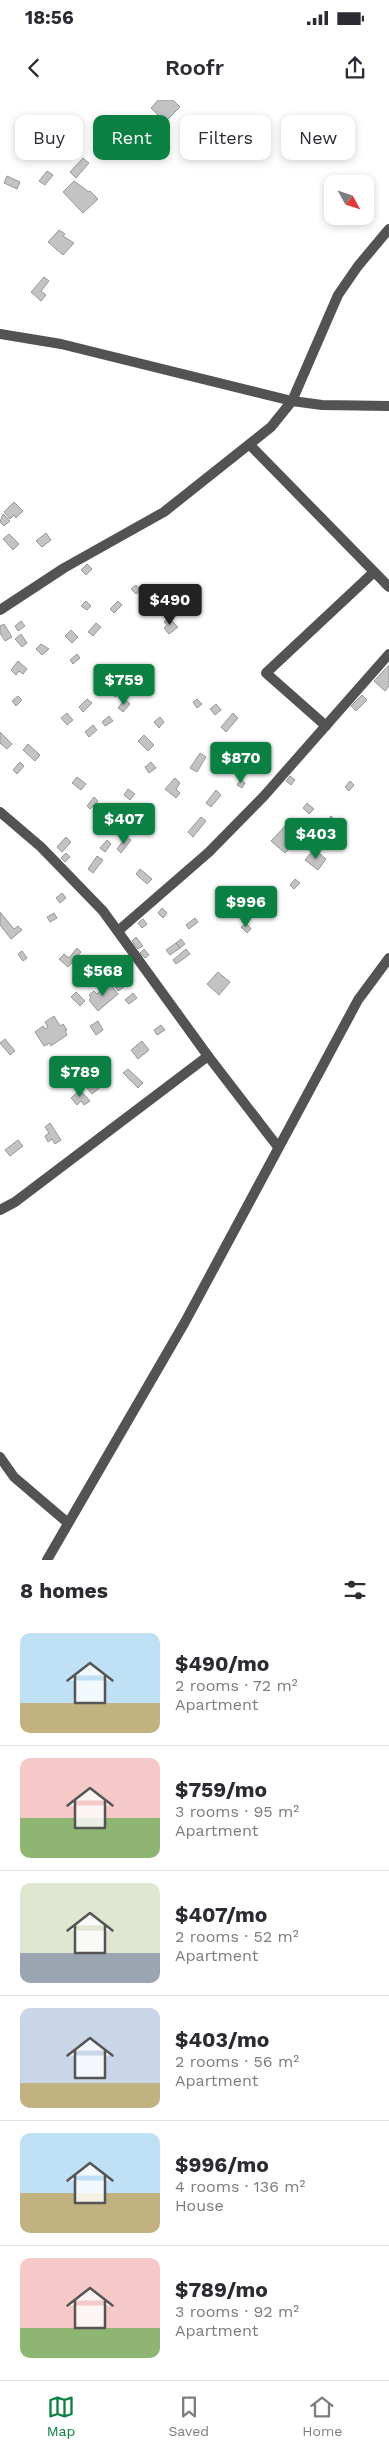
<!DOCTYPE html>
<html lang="en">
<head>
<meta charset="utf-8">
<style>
  body { margin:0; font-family:"Work Sans",sans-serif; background:#f7f7f7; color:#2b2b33; height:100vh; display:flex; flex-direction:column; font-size:19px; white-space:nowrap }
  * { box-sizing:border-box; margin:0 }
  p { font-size:16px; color:#7c7c81 }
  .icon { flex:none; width:28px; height:28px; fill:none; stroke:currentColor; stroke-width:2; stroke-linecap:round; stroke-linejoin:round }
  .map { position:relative; height:1460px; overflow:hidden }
  .sheet { display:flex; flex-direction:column; background:#fff; flex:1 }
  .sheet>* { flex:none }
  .hud { position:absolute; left:15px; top:15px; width:360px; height:45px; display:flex; gap:10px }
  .needle { width:32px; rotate:130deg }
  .controls { position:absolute; left:324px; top:75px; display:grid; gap:10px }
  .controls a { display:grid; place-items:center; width:50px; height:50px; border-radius:10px; background:#fff; box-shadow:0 2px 8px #0003; font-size:25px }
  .price { position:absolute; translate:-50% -42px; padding:0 11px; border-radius:5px; background:#0b8043; color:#fff; font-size:16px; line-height:32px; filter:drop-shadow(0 1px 2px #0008) }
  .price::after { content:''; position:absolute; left:50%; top:30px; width:15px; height:11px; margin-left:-8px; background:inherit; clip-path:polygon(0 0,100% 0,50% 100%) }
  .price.current { background:#222; color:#fff }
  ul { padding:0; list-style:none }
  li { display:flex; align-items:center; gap:15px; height:125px; padding:0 20px }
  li+li { border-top:1px solid #e1e1e2 }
  li span { display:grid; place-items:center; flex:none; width:140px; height:100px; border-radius:10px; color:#555 }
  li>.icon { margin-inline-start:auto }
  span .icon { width:60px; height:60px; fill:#fffc; stroke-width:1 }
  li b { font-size:21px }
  h2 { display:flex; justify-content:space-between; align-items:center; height:60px; padding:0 20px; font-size:21px }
  .tag { padding:0 18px; border-radius:10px; background:#fff; box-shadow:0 2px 8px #0003; font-size:18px; line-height:45px }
  .tag.current { background:#0b8043; color:#fff }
  .status { display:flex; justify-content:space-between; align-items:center; height:35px; padding:0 25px; background:#fff; direction:ltr }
  .status svg { height:14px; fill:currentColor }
  header { display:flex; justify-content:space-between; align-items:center; height:65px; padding:0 20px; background:#fff; font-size:22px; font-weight:600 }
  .tabs { display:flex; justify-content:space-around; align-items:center; height:70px; border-top:1px solid #e1e1e2; background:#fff; font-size:14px; color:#7c7c81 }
  .tabs a { display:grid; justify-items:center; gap:2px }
  .tabs .current { color:#0b8043 }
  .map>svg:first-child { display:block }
</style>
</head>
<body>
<div class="status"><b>18:56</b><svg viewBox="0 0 49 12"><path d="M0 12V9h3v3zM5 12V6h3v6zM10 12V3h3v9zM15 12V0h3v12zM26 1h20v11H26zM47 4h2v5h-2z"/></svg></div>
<header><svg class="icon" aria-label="back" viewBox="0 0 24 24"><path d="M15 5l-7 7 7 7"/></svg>Roofr<svg class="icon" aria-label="share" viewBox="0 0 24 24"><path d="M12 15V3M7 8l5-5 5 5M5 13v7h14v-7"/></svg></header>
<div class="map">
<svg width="389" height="1460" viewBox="0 0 389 1460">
  <rect width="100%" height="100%" fill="#fff"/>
  <!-- building -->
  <g fill="#c3c3c3" stroke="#979797">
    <path d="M158 0H173L180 7 165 22 151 8Z"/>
    <path d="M83 58 89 63 76 78 70 72Z"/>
    <path d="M47 71 53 75 45 85 39 81Z"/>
    <path d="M7 76 20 82 17 89 4 83Z"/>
    <path d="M74 81 89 92 90 91 98 99 83 113 63 92Z"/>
    <path d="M59 130 65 134 63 136 74 143 63 155 48 142Z"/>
    <path d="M44 177 49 181 41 191 46 195 41 201 31 192Z"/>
    <path d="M14 402 23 411 16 418 14 415 10 419 4 412Z"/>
    <path d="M3 414 10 421 4 426 0 422Z"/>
    <path d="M46 433 51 440 42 447 36 441Z"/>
    <path d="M9 434 19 444 13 450 3 439Z"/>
    <path d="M87 464 92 469 86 475 81 470Z"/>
    <path d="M136 485 141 490 136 494 131 489Z"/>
    <path d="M86 501 91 506 87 510 81 506Z"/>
    <path d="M118 501 122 505 114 513 110 509Z"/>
    <path d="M169 518 178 527 169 534 164 528 167 525 164 522Z"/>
    <path d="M21 521 25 526 18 531 15 526Z"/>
    <path d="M96 523 101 527 93 536 88 532Z"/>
    <path d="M4 524 12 537 5 541 0 533V526Z"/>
    <path d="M71 530 78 537 72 543 65 536Z"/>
    <path d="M21 534 27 543 22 547 15 539Z"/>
    <path d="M41 544 49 549 42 555 36 549Z"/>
    <path d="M77 554 80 558 73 564 70 560Z"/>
    <path d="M18 561 27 569 23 574 19 571 16 575 11 570Z"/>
    <path d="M389 565V586L385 591 374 581Z"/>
    <path d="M120 585 124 591 115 597 111 591Z"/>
    <path d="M362 595 367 600 356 611 351 606Z"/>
    <path d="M18 596 22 600 16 606 12 601Z"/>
    <path d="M87 599 92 603 83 612 79 607Z"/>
    <path d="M125 599 130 604 123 612 118 608Z"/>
    <path d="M197 599 202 604 197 608 193 602Z"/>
    <path d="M216 604 221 610 215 615 210 609Z"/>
    <path d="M67 613 73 620 67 625 61 618Z"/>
    <path d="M233 613 238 618 226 632 221 627Z"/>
    <path d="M109 616 113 621 105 626 102 622Z"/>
    <path d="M160 617 164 622 159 628 154 622Z"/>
    <path d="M93 625 97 630 89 637 85 632Z"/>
    <path d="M0 632 12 644 7 649 0 643Z"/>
    <path d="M144 635 154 645 148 651 138 641Z"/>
    <path d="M28 644 40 655 35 661 23 650Z"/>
    <path d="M200 653 206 657 197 672 190 668Z"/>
    <path d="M20 662 24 666 17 674 13 670Z"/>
    <path d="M151 662 156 668 149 673 145 667Z"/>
    <path d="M290 676 295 680 291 685 286 681Z"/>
    <path d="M77 677 86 684 81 690 72 683Z"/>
    <path d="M175 678 180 683 176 689 180 693 176 698 165 689Z"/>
    <path d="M241 679 245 683 242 688 237 685Z"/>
    <path d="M350 681 354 685 349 691 345 687Z"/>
    <path d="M128 689 135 694 130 700 124 695Z"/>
    <path d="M216 690 221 695 211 707 206 703Z"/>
    <path d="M94 697 98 701 90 709 87 706Z"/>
    <path d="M307 703 314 709 309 714 303 708Z"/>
    <path d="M139 716 144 721 139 727 134 723Z"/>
    <path d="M331 716 335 720 325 731 321 727Z"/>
    <path d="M201 717 206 721 193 737 188 732Z"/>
    <path d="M287 724 300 737 285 753 271 741Z"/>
    <path d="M66 737 71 742 62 752 57 747Z"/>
    <path d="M126 737 131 740 121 753 117 749Z"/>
    <path d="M107 740 111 744 105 752 100 748Z"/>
    <path d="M314 749 326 759 318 770 305 760Z"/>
    <path d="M66 753 70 757 65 762 61 758Z"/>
    <path d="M97 756 103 760 93 773 88 769Z"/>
    <path d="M140 769 152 779 147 784 136 774Z"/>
    <path d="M295 779 300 783 294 789 290 785Z"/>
    <path d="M62 793 66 798 60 803 56 798Z"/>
    <path d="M162 808 167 813 163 818 158 813Z"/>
    <path d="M0 812 14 829 18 826 22 830 11 839 0 825Z"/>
    <path d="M54 813 57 818 50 822 47 817Z"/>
    <path d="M195 818 198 822 189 829 186 825Z"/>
    <path d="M143 819 147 824 142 828 138 823Z"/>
    <path d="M246 823 251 829 247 833 241 827Z"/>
    <path d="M136 837 143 846 138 849 132 841Z"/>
    <path d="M181 839 185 844 180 848 176 843Z"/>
    <path d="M176 843 180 848 170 855 166 850Z"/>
    <path d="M77 848 81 852 68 867 59 859 64 854 69 858Z"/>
    <path d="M144 849 149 855 145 858 140 853Z"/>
    <path d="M186 849 190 854 176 864 173 860Z"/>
    <path d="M22 851 27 858 23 861 18 854Z"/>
    <path d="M218 872 230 882 219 895 207 884Z"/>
    <path d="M120 880 124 887 118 891 114 885Z"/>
    <path d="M109 883 118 894 98 911 89 900 91 898 89 895 94 891 97 894Z"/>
    <path d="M76 892 85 901 80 906 71 897Z"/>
    <path d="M133 893 137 898 129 904 125 900Z"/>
    <path d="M54 916 60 926 63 924 67 930 65 931 67 935 51 946 50 943 44 946 35 932 43 926 45 929 48 927 45 922Z"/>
    <path d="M98 921 103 930 96 935 90 926Z"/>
    <path d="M161 925 165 930 157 935 154 930Z"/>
    <path d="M5 939 15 951 10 955 0 943Z"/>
    <path d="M142 941 149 950 138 959 131 950Z"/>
    <path d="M128 969 143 983 138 988 123 973Z"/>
    <path d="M101 977 106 983 92 994 87 988Z"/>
    <path d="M80 990 90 1001 84 1005 81 1001 77 1005 71 998Z"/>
    <path d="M50 1023 61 1040 55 1044 52 1039 48 1042 45 1036 49 1033 45 1027Z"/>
    <path d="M18 1040 23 1046 10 1056 5 1050Z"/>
  </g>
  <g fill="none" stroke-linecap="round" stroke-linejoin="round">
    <!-- minor -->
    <g stroke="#535353" stroke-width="10">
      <path d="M0 234 61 244 292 301 322 305 389 306"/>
      <path d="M250 345 389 487"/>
      <path d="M0 510 64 468 164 412 271 327 292 301 338 195 358 166 389 129"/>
      <path d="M326 626 266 573 374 472"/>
      <path d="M0 712 41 747 103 811 208 956 278 1047"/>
      <path d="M118 831 209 752 264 696 389 554"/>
      <path d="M0 1110 15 1102 208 956"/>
      <path d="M0 1357 14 1377 68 1423"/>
      <path d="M47 1460 185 1222 358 900 389 858"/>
    </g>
  </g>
</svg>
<div class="controls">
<a><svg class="needle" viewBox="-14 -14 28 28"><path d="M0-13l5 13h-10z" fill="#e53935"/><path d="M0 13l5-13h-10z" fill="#7c7c81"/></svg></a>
</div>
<b class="price current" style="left:170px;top:526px">$490</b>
<b class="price" style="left:124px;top:606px">$759</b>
<b class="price" style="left:241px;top:684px">$870</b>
<b class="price" style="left:124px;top:745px">$407</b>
<b class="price" style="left:316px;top:760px">$403</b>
<b class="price" style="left:246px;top:828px">$996</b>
<b class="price" style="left:103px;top:897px">$568</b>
<b class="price" style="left:80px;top:998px">$789</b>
<div class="hud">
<a class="tag">Buy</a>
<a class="tag current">Rent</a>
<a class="tag">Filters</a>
<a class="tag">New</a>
</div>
</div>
<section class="sheet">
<h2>8 homes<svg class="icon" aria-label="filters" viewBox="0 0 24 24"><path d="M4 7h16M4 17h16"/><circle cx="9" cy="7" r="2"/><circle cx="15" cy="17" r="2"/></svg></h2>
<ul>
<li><span style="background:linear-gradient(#bfe0f5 70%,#c2b280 0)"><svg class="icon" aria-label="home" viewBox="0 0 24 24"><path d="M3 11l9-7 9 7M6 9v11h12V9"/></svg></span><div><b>$490/mo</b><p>2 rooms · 72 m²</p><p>Apartment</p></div></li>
<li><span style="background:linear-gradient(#f6c9c9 60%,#8fb573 0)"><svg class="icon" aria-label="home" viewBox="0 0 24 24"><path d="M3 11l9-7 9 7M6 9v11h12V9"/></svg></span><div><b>$759/mo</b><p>3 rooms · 95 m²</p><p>Apartment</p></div></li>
<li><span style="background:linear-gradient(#dfe7d0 70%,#9aa5b1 0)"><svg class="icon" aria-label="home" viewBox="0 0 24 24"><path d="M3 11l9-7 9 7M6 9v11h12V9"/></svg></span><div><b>$407/mo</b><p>2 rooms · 52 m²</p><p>Apartment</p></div></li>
<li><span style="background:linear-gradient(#c9d6e8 75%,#c2b280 0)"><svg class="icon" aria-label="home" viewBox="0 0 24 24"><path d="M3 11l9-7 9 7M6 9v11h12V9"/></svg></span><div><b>$403/mo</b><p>2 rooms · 56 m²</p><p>Apartment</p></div></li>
<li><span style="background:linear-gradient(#bfe0f5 60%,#c2b280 0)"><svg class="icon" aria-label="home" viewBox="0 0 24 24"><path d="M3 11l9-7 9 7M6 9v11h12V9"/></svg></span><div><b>$996/mo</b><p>4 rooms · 136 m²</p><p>House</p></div></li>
<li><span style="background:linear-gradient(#f6c9c9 70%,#8fb573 0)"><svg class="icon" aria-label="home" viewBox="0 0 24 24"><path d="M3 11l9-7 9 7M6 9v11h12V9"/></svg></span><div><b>$789/mo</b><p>3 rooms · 92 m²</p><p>Apartment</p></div></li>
</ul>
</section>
<nav class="tabs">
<a class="current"><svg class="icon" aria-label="map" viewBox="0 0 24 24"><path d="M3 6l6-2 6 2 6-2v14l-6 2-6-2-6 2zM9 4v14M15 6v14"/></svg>Map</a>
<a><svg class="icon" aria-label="saved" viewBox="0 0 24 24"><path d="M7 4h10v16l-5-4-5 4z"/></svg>Saved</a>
<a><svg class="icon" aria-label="home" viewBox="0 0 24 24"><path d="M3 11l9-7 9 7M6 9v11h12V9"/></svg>Home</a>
</nav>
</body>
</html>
